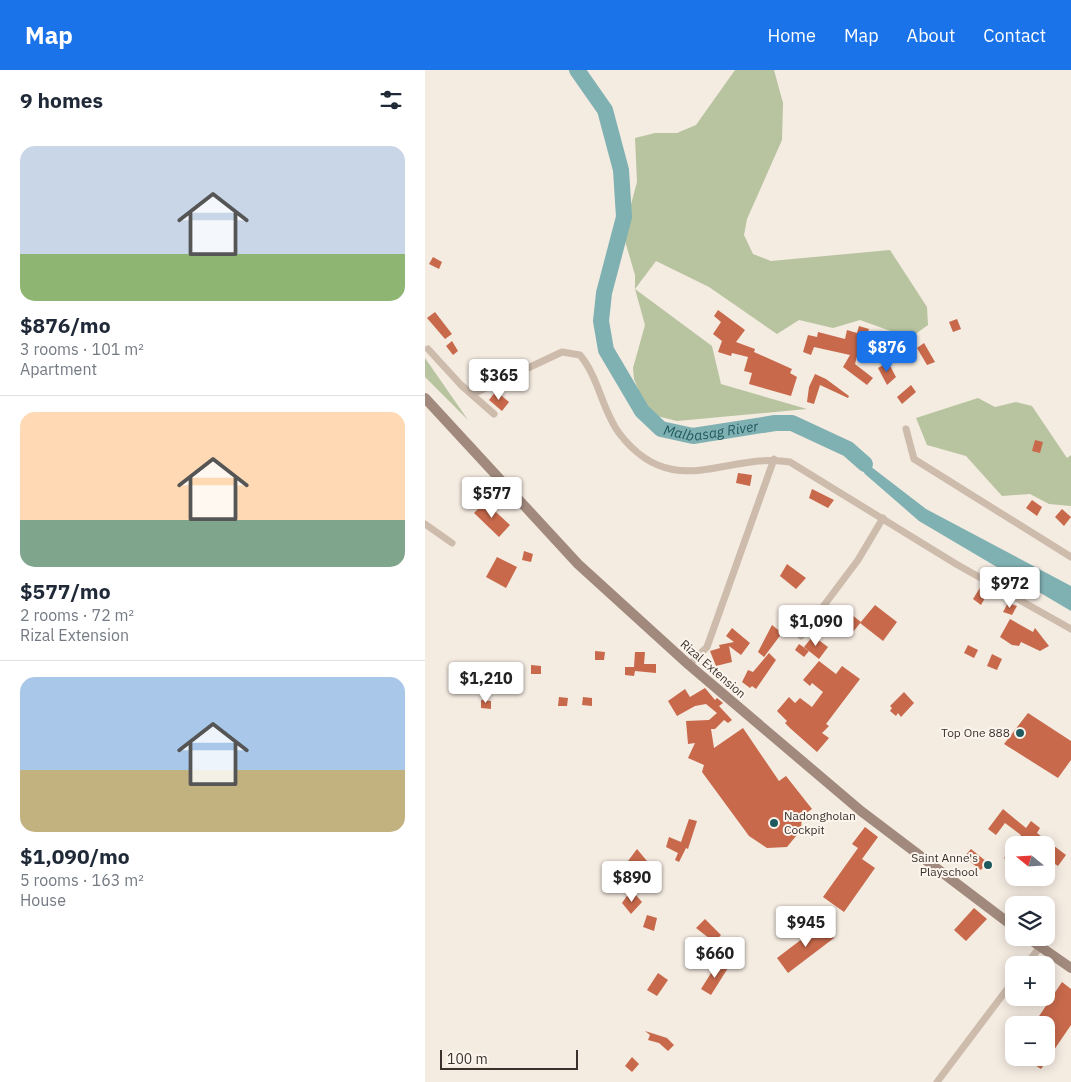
<!DOCTYPE html>
<html lang="en">
<head>
<meta charset="utf-8">
<style>
  body { margin:0; font-family:"IBM Plex Sans",sans-serif; background:#f2f2f3; color:#1f2937; height:100vh; display:flex; flex-direction:column; font-size:19px; white-space:nowrap }
  * { box-sizing:border-box; margin:0 }
  p { font-size:16px; color:#747a83 }
  .icon { flex:none; width:28px; height:28px; fill:none; stroke:currentColor; stroke-width:2; stroke-linecap:round; stroke-linejoin:round }
  .map { position:relative; flex:1; overflow:hidden }
  .drawer { display:flex; flex-direction:column; background:#fff; width:425px }
  .drawer>* { flex:none }
  .needle { width:32px; rotate:288deg }
  .fabs { position:absolute; left:580px; top:766px; display:grid; gap:10px }
  .fabs a { display:grid; place-items:center; width:50px; height:50px; border-radius:10px; background:#fff; box-shadow:0 2px 12px #0003; font-size:25px }
  .scale { position:absolute; left:15px; bottom:12px; width:138px; box-sizing:border-box; padding-left:5px; border:2px solid #3b302b; border-top:0; font-size:14px; line-height:18px; white-space:nowrap; color:#3b302b; -webkit-text-stroke:4px #fbf5ee; paint-order:stroke }
  .price { position:absolute; translate:-50% -42px; padding:0 11px; border-radius:5px; background:#fff; color:#222; font-size:16px; line-height:32px; filter:drop-shadow(0 1px 2px #0008) }
  .price::after { content:''; position:absolute; left:50%; top:30px; width:15px; height:11px; margin-left:-8px; background:inherit; clip-path:polygon(0 0,100% 0,50% 100%) }
  .price.current { background:#1a73e8; color:#fff }
  ul { padding:0; list-style:none }
  li { display:grid; align-content:center; gap:10px; height:265px; padding:0 20px }
  li+li { border-top:1px solid #e0e1e3 }
  li span { display:grid; place-items:center; height:155px; border-radius:15px; color:#555 }
  li>.icon { margin-inline-start:auto }
  span .icon { width:90px; height:90px; fill:#fffc; stroke-width:1 }
  li b { font-size:21px }
  h2 { display:flex; justify-content:space-between; align-items:center; height:60px; padding:0 20px; font-size:21px }
  header { display:flex; align-items:center; gap:30px; box-sizing:border-box; height:70px; padding:0 25px; background:#1a73e8; color:#fff }
  header strong { font-size:24px }
  nav { display:flex; gap:28px; margin-inline-start:auto; font-size:18px }
  main { display:flex; flex:1; min-height:0 }
  .map>svg:first-child { display:block }
</style>
</head>
<body>
<header>
<strong>Map</strong>
<nav><a>Home</a><a>Map</a><a>About</a><a>Contact</a></nav>
</header>
<main>
<section class="drawer">
<h2>9 homes<svg class="icon" aria-label="filters" viewBox="0 0 24 24"><path d="M4 7h16M4 17h16"/><circle cx="9" cy="7" r="2"/><circle cx="15" cy="17" r="2"/></svg></h2>
<ul>
<li><span style="background:linear-gradient(#c9d6e8 70%,#8fb573 0)"><svg class="icon" aria-label="home" viewBox="0 0 24 24"><path d="M3 11l9-7 9 7M6 9v11h12V9"/></svg></span><div><b>$876/mo</b><p>3 rooms · 101 m²</p><p>Apartment</p></div></li>
<li><span style="background:linear-gradient(#ffd9b3 70%,#7fa58c 0)"><svg class="icon" aria-label="home" viewBox="0 0 24 24"><path d="M3 11l9-7 9 7M6 9v11h12V9"/></svg></span><div><b>$577/mo</b><p>2 rooms · 72 m²</p><p>Rizal Extension</p></div></li>
<li><span style="background:linear-gradient(#a9c7e8 60%,#c2b280 0)"><svg class="icon" aria-label="home" viewBox="0 0 24 24"><path d="M3 11l9-7 9 7M6 9v11h12V9"/></svg></span><div><b>$1,090/mo</b><p>5 rooms · 163 m²</p><p>House</p></div></li>
</ul>
</section>
<div class="map">
<svg width="646" height="1012" viewBox="0 0 646 1012">
  <rect width="100%" height="100%" fill="#f4ebe1"/>
  <!-- green -->
  <g fill="#b8c4a0">
    <path d="M310 0H349L358 33 357 70 322 149 319 165 328 184 346 191 465 180 502 237 503 255 485 268 435 250 408 258 374 250 352 264 284 217 231 191 210 219 287 276 296 314 382 339 252 351 232 346 225 339 217 329 209 309 208 298 220 255 210 219V205L198 164 212 112 210 68 230 63H252L271 55Z"/>
    <path d="M0 288 43 350 0 307Z"/>
    <path d="M553 328 570 337 591 332 607 336 642 388 646 385V436L624 434 605 424 577 426 541 386 502 375 491 348Z"/>
  </g>
  <!-- water -->
  <path fill="#7fb0b2" d="M423 379 501 439 646 516V541L494 451 440 404Z"/>
  <g fill="none" stroke-linecap="round" stroke-linejoin="round">
    <!-- river -->
    <path stroke="#7fb0b2" stroke-width="16" id="s1" d="M152 0 180 40 196 100 199 147 179 223 176 251 181 280 217 341 236 359 268 366 350 353H367L423 379 440 394"/>
  </g>
  <!-- building -->
  <g fill="#c8694b">
    <path d="M8 187 17 192 14 199 4 194Z"/>
    <path d="M293 240 320 260 311 272 330 279 329 282 367 299 365 303 372 307 366 326 324 314 327 303 319 301 323 287 307 283 306 286 293 282 297 271 288 264 296 252 289 246Z"/>
    <path d="M10 242 27 264 20 269 2 248Z"/>
    <path d="M532 249 536 259 528 262 524 252Z"/>
    <path d="M434 256 444 259 438 276 435 275 430 294 448 308 442 315 418 297 425 285 389 277 386 285 378 282 383 265 392 267 393 262 420 269 422 260 432 263Z"/>
    <path d="M27 271 33 281 28 285 21 276Z"/>
    <path d="M499 273 510 292 502 295 492 278Z"/>
    <path d="M463 292 471 307 462 315 453 298Z"/>
    <path d="M390 304 401 309 424 326 423 328 395 315 389 334 382 332 384 317Z"/>
    <path d="M486 315 491 322 477 334 472 327Z"/>
    <path d="M71 321 84 332 77 341 64 330Z"/>
    <path d="M610 370 618 372 615 383 607 381Z"/>
    <path d="M313 403 327 405 325 416 311 413Z"/>
    <path d="M387 419 409 430 403 438 384 428Z"/>
    <path d="M607 430 617 437 612 446 601 438Z"/>
    <path d="M60 432 85 455 74 467 49 443Z"/>
    <path d="M637 439 646 447 639 456 630 447Z"/>
    <path d="M99 481 108 484 106 492 97 490Z"/>
    <path d="M72 487 92 497 81 518 61 507Z"/>
    <path d="M362 494 381 508 371 519 355 506Z"/>
    <path d="M556 516 564 521 556 535 548 529Z"/>
    <path d="M583 533 592 536 587 545 578 542Z"/>
    <path d="M450 535 472 552 458 571 435 553Z"/>
    <path d="M417 537 436 552 424 567 407 553Z"/>
    <path d="M585 549 608 562 610 558 624 576 615 581 596 572 594 576 587 575 575 567Z"/>
    <path d="M347 555 357 563 339 587 333 582Z"/>
    <path d="M307 558 325 573 316 585 304 576 307 592 291 596 285 581 295 578 294 575 309 572 301 566Z"/>
    <path d="M388 566 403 577 394 589 379 577Z"/>
    <path d="M374 574 384 581 379 587 370 580Z"/>
    <path d="M543 575 553 580 549 588 539 583Z"/>
    <path d="M170 581 180 582 179 590H170Z"/>
    <path d="M210 582H220L219 594H231V603L210 601 209 606 200 605V597H209Z"/>
    <path d="M344 583 351 590 331 619 327 616 325 618 317 612 323 600 328 602Z"/>
    <path d="M567 584 577 589 572 600 562 596Z"/>
    <path d="M394 591 411 604 417 596 435 609 401 654 404 656 397 663 404 668 392 682 366 659 360 653 362 651 352 641 364 627 370 633 375 628 387 637 398 622 387 613 385 616 378 610Z"/>
    <path d="M106 595 116 596V604H106Z"/>
    <path d="M280 618 290 630 292 628 298 633 294 636 307 650 303 653 299 650 290 659H286L289 678 318 658 354 711 361 706 387 739 377 746 376 760 362 777 342 778 324 766 277 702 279 695 263 688 270 673 263 674 261 651 284 650 292 643 281 634 270 636 252 646 243 631 260 619 265 627Z"/>
    <path d="M479 622 489 633 476 647 473 643 471 646 465 641 467 638 465 636Z"/>
    <path d="M134 627 143 628 142 636H133Z"/>
    <path d="M158 627 167 628V636L157 635Z"/>
    <path d="M56 630 66 631V639L56 638Z"/>
    <path d="M603 643 646 671V690L633 708 579 674Z"/>
    <path d="M578 739 601 758 606 751 615 758 612 763 641 785 633 796 621 788V775H589V795L579 788 596 765 580 753 571 765 563 759Z"/>
    <path d="M264 749 272 751 263 779 261 778 254 792 250 790 253 783 241 777 244 767 256 772Z"/>
    <path d="M440 757 453 767 437 789 450 798 419 842 398 827 433 778 427 774Z"/>
    <path d="M212 779 227 797 217 805 212 799 208 803 200 795Z"/>
    <path d="M546 779 562 792 556 800 539 787Z"/>
    <path d="M204 823 207 827 210 824 217 832 206 844 197 833Z"/>
    <path d="M549 838 562 849 541 871 529 860Z"/>
    <path d="M222 845 232 848 229 861 218 857Z"/>
    <path d="M280 849 296 865 289 872 271 858Z"/>
    <path d="M398 853 409 868 363 903 352 888Z"/>
    <path d="M293 892 303 898 286 925 276 919Z"/>
    <path d="M233 903 243 910 232 926 222 920Z"/>
    <path d="M637 912 646 919V955L616 999 599 988H621V955H608Z"/>
    <path d="M220 961 242 968 249 975 243 981 234 973 223 970 225 965Z"/>
    <path d="M207 987 214 994 207 1002 200 996Z"/>
  </g>
  <g fill="none" stroke-linecap="round" stroke-linejoin="round">
    <!-- street -->
    <g stroke="#cdbbac" stroke-width="7">
      <path d="M3 279 36 315 69 344"/>
      <path d="M48 324 137 282 155 285C174 308 177 340 194 363 248 434 303 381 365 392L531 494 646 559"/>
      <path d="M481 359 489 389 646 487"/>
      <path d="M0 454 27 473"/>
      <path d="M376 566 433 490 458 448"/>
      <path d="M264 595 282 577 349 389"/>
      <path d="M601 895 615 877"/>
      <path d="M512 1012 589 910"/>
    </g>
    <!-- secondary -->
    <g stroke="#a18a7d" stroke-width="10">
      <path d="M0 328 153 494 264 595 436 741 589 857"/>
      <path d="M603 868 646 898"/>
    </g>
  </g>
  <!-- markers -->
  <g fill="#1f5a5e" stroke="#fbf5ee" stroke-width="2">
    <circle cx="595" cy="663" r="5"/>
    <circle cx="349" cy="753" r="5"/>
    <circle cx="563" cy="795" r="5"/>
  </g>
  <g text-anchor="middle" stroke-width="4" stroke-linejoin="round" paint-order="stroke">
    <!-- street labels -->
    <g font-size="12" fill="#3b302b" stroke="#fbf5ee">
      <text transform="translate(288 599) rotate(41)" y="4">Rizal Extension</text>
    </g>
    <!-- poi labels -->
    <g font-size="12" fill="#3b302b" stroke="#fbf5ee" text-anchor="end">
      <text x="585" y="667">Top One 888</text>
      <text x="359" y="750" text-anchor="start">Nadongholan<tspan x="359" dy="14">Cockpit</tspan></text>
      <text x="553" y="792">Saint Anne's<tspan x="553" dy="14">Playschool</tspan></text>
    </g>
    <!-- water labels -->
    <g font-size="14" font-style="italic" fill="#1f5a5e" stroke="#fbf5ee">
      <text dy="5" stroke="none"><textPath href="#s1" startOffset="442">Malbasag River</textPath></text>
    </g>
  </g>
</svg>
<div class="fabs">
<a><svg class="needle" viewBox="-14 -14 28 28"><path d="M0-13l5 13h-10z" fill="#e53935"/><path d="M0 13l5-13h-10z" fill="#747a83"/></svg></a>
<a><svg class="icon" aria-label="layers" viewBox="0 0 24 24"><path d="M12 4l9 5-9 5-9-5zM3 14l9 5 9-5"/></svg></a>
<a>+</a>
<a>−</a>
</div>
<div class="scale">100 m</div>
<b class="price current" style="left:462px;top:303px">$876</b>
<b class="price" style="left:74px;top:331px">$365</b>
<b class="price" style="left:67px;top:449px">$577</b>
<b class="price" style="left:585px;top:539px">$972</b>
<b class="price" style="left:391px;top:577px">$1,090</b>
<b class="price" style="left:61px;top:634px">$1,210</b>
<b class="price" style="left:207px;top:833px">$890</b>
<b class="price" style="left:381px;top:878px">$945</b>
<b class="price" style="left:290px;top:909px">$660</b>
</div>
</main>
</body>
</html>
